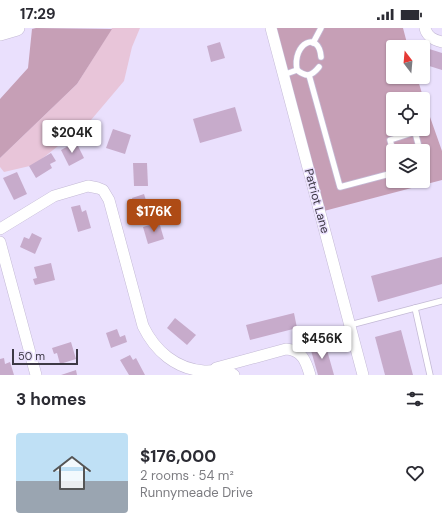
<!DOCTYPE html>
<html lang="en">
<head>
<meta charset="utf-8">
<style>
  body { margin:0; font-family:"DM Sans",sans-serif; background:#f2f2f3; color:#2b2b33; height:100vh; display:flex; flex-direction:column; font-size:15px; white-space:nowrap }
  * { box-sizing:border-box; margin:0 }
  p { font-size:13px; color:#7c7c81 }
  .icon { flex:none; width:22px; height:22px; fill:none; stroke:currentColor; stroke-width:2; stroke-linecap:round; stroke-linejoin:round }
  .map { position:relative; height:347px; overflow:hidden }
  .panel { display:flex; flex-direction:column; background:#fff; flex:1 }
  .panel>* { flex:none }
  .needle { width:26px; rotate:344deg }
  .fabs { position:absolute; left:386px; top:12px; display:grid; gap:8px }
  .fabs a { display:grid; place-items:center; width:44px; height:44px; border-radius:4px; background:#fff; box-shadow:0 1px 3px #0004; font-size:20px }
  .scale { position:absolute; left:12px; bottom:10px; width:66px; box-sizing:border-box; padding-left:4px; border:2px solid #3d3945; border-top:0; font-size:11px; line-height:14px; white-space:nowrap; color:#3d3945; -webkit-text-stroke:3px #eae0fd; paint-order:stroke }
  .price { position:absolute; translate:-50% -34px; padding:0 9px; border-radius:4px; background:#fff; color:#222; font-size:13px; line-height:26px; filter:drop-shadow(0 1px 2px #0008) }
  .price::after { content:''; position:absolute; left:50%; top:24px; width:12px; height:9px; margin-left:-6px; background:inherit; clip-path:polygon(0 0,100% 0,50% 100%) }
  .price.selected { background:#ae4b15; color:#fff }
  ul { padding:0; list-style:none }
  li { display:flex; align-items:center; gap:12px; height:100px; padding:0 16px }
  li span { display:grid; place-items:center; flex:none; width:112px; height:80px; border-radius:4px; color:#555 }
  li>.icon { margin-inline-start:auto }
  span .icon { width:48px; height:48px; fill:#fffc; stroke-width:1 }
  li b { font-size:17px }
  h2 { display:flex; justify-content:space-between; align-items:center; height:48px; padding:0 16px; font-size:17px }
  .status { display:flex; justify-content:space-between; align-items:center; height:28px; padding:0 20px; background:#fff; direction:ltr }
  .status svg { height:11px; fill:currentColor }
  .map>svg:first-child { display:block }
</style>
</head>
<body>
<div class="status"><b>17:29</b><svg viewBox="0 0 49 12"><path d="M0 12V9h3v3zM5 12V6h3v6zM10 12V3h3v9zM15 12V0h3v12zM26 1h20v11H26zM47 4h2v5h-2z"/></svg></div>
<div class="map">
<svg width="442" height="347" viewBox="0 0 442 347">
  <rect width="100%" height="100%" fill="#eae0fd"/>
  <!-- green -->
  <path fill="#e8c5d9" d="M112 0H140L132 19 124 53 91 92 34 137 4 144 0 139V130L77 56Z"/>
  <!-- forest -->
  <g fill="#c69fb6" fill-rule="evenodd">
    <path d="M36 0 112 1 77 56 0 130V71L28 40 32 1Z"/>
    <path d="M275 0H403L408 19H393V49H417L424 72 442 123V152L324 183ZM393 71H423V101H393ZM393 123H423V153H393Z"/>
  </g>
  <!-- building -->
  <g fill="#c7abcb">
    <path d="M220 14 225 30 211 34 207 18Z"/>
    <path d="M423 19 442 25V42L423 36Z"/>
    <path d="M235 79 242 103 200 115 193 91Z"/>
    <path d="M113 101 131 107 125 126 106 120Z"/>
    <path d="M76 114 84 130 69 138 61 122Z"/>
    <path d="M51 125 56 133 50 136 52 140 36 150 29 138Z"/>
    <path d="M133 135H147L148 158H134Z"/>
    <path d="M17 144 27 166 14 172 3 150Z"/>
    <path d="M144 166 150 185 137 189 132 170Z"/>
    <path d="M80 177 82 184 86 182 91 200 78 204 71 179Z"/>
    <path d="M159 194 164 211 148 216 143 199Z"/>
    <path d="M32 205 42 210 35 226 20 219 24 209 29 211Z"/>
    <path d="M442 229V256L378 274 371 248Z"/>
    <path d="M51 235 55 252 35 257 33 251 37 250 34 239Z"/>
    <path d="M294 285 297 300 250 312 246 297Z"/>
    <path d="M175 290 196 307 187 317 167 300Z"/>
    <path d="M117 301 120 309 125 307 127 314 111 320 106 305Z"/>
    <path d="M401 302 413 347H385L375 309Z"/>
    <path d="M71 314 76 331 60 336 57 325 54 326 52 320Z"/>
    <path d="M325 315 334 347H318L310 319Z"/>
    <path d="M130 327 133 332 136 330 145 347H129L120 332Z"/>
    <path d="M4 330 5 336 10 334 14 347H0V331Z"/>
    <path d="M76 342 77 347H61Z"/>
  </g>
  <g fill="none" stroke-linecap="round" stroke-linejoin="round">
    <!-- lane casing -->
    <g stroke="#c3b9d5" stroke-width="7">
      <g id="lane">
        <path d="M313 15 321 0"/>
        <path d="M297 42C306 49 311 49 319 39"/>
        <path d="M283 47 297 42C292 15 319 2 321 29"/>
        <path d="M309 47 340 159 393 145"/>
        <path d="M393 123 390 112 415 104 420 123"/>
        <path d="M423 133 424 137H423"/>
        <path d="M415 280 430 347"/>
        <path d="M350 297 442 273"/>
      </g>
    </g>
    <!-- street casing -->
    <g stroke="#c3b9d5" stroke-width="12">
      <g id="street">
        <path d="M271 0 363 347"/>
        <path d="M425 0C427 9 434 12 442 14"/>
        <path d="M0 201 54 168 88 158 98 160 103 162 109 172 143 298C155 323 176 341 204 343 215 343 224 340 234 347"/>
        <path d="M0 214 36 347"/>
        <path d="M216 340 286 321C302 322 306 333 310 347"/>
      </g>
    </g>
    <!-- secondary casing -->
    <g stroke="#c3b9d5" stroke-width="16">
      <path id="secondary" d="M0 5 17 0"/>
    </g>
    <!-- lane -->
    <use href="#lane" stroke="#fff" stroke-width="5.5"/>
    <!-- street -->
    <use href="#street" stroke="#fff" stroke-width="11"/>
    <!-- secondary -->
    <use href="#secondary" stroke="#fff" stroke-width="15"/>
  </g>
  <g text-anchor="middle" stroke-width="3" stroke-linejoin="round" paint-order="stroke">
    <!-- street labels -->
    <g font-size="12" fill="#3d3945" stroke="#eae0fd">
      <text transform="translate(317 173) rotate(75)" y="4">Patriot Lane</text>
    </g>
  </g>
</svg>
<div class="fabs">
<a><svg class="needle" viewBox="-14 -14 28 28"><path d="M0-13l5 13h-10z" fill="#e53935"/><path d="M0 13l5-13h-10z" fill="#7c7c81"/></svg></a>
<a><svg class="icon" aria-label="locate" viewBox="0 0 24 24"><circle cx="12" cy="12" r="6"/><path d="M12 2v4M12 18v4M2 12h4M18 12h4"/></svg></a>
<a><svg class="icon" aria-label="layers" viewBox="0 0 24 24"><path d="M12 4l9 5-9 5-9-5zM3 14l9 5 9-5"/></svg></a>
</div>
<div class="scale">50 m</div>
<b class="price" style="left:72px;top:126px">$204K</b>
<b class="price selected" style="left:154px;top:205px">$176K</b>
<b class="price" style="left:322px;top:332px">$456K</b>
</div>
<section class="panel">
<h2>3 homes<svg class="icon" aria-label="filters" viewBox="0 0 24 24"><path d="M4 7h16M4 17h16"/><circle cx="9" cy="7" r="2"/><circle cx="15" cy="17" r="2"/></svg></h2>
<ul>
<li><span style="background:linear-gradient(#bfe0f5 60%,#9aa5b1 0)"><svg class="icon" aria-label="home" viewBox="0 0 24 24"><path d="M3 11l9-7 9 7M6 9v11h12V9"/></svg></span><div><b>$176,000</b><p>2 rooms · 54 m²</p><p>Runnymeade Drive</p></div><svg class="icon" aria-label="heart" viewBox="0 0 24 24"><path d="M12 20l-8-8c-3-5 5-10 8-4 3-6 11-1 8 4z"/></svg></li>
</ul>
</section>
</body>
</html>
